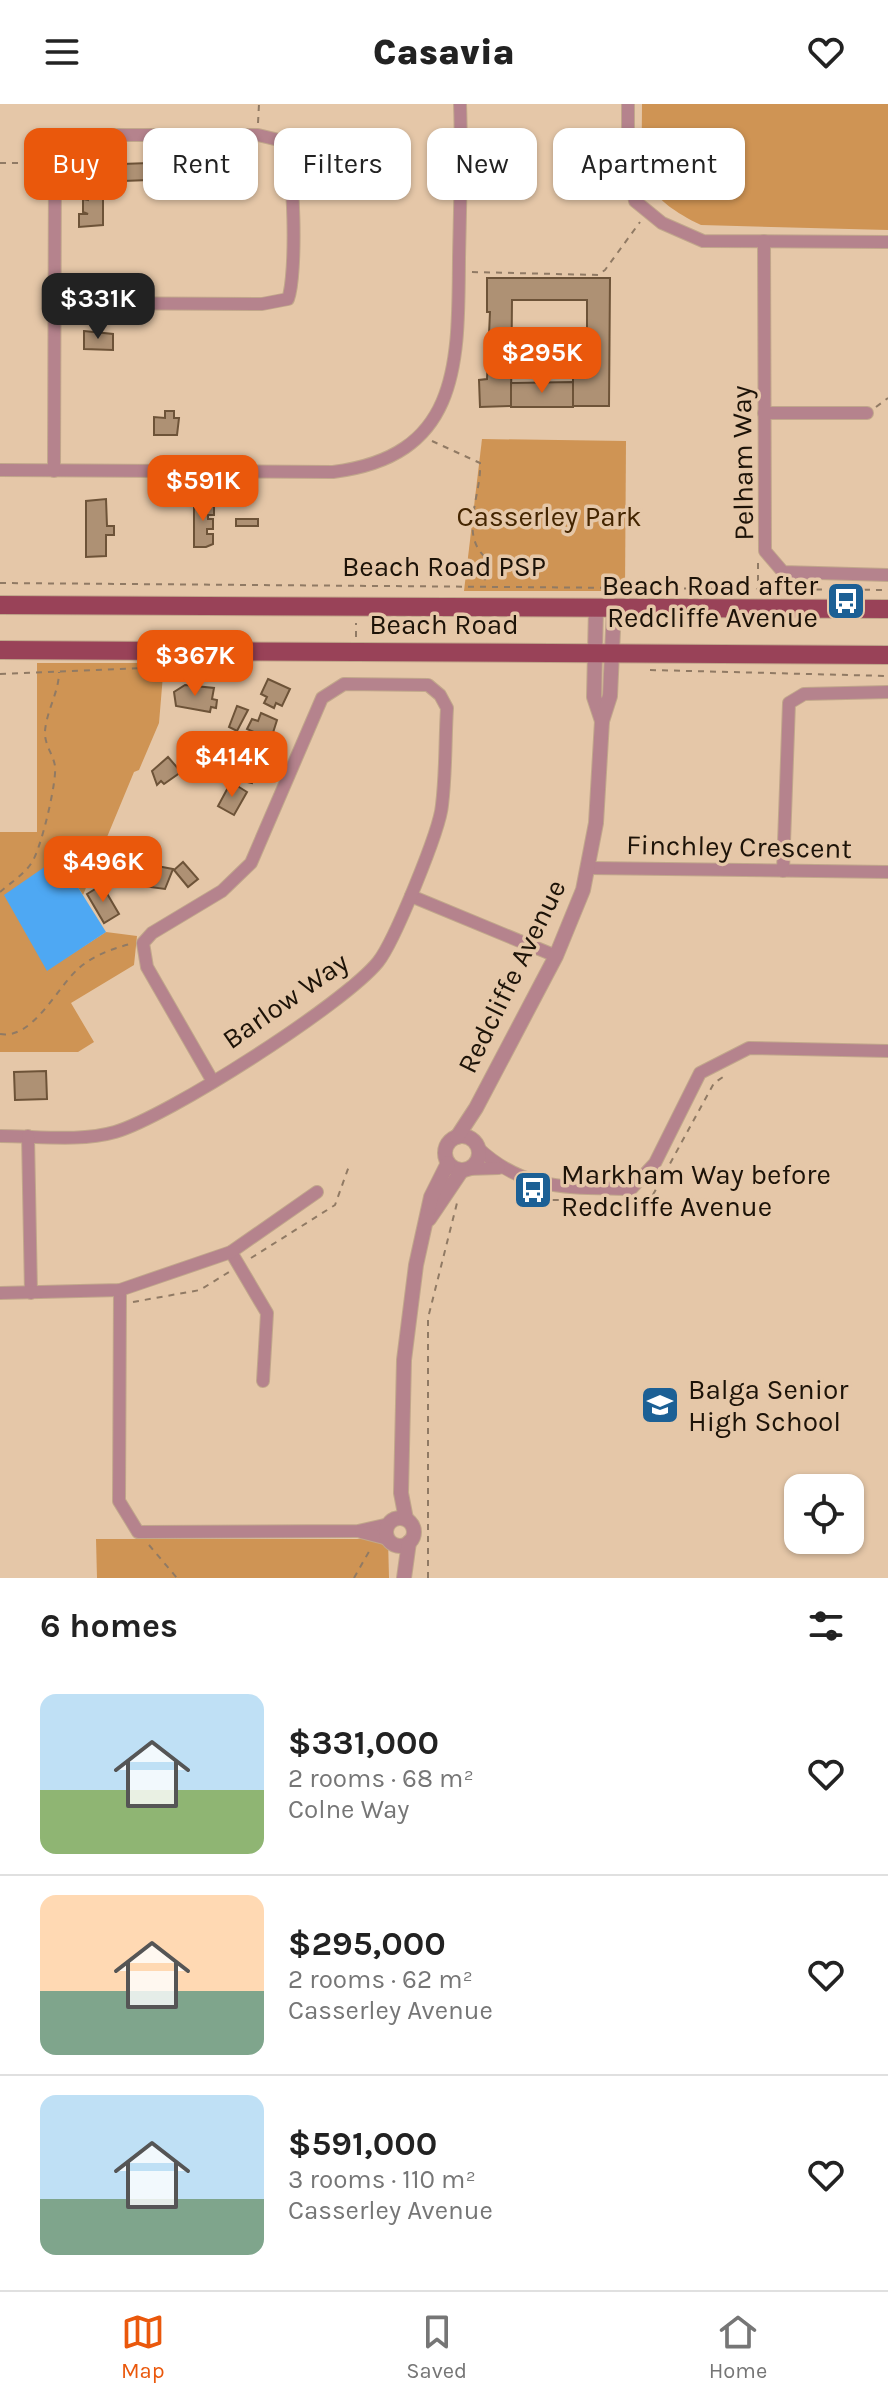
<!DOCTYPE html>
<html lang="en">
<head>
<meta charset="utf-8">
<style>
  body { margin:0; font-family:Karla,sans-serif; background:#f2f2f2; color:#222; height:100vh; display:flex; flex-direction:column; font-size:30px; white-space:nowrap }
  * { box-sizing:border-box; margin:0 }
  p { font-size:26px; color:#767676 }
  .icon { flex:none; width:44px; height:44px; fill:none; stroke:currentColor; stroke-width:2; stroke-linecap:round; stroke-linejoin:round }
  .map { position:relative; height:1474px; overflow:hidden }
  .panel { display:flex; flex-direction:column; background:#fff; flex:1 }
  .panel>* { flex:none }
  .guide { position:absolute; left:24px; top:24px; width:840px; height:72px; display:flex; gap:16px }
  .buttons { position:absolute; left:784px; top:1370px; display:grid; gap:16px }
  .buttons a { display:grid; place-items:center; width:80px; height:80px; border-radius:16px; background:#fff; box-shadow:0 2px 6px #0004; font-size:40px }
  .price { position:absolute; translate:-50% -68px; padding:0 18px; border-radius:16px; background:#ea580c; color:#fff; font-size:26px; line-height:52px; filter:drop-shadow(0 2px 4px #0008) }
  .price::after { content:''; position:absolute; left:50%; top:48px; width:24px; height:18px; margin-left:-12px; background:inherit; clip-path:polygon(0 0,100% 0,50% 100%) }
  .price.selected { background:#222; color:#fff }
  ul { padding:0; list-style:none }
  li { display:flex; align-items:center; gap:24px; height:200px; padding:0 40px }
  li+li { border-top:2px solid #e0e0e0 }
  li span { display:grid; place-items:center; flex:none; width:224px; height:160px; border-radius:16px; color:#555 }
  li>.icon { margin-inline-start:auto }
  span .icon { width:96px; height:96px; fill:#fffc; stroke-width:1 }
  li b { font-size:34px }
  h2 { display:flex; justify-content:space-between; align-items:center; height:96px; padding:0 40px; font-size:34px }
  .tag { padding:0 28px; border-radius:16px; background:#fff; box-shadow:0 2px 6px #0004; font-size:28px; line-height:72px }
  .tag.selected { background:#ea580c; color:#fff }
  header { display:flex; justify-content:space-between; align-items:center; height:104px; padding:0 40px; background:#fff; font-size:36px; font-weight:800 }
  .tabs { display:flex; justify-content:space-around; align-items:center; height:112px; border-top:2px solid #e0e0e0; background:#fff; font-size:22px; color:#767676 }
  .tabs a { display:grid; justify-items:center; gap:4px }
  .tabs .selected { color:#ea580c }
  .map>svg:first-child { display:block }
</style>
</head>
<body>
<header><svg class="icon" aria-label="menu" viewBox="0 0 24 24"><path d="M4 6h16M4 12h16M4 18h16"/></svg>Casavia<svg class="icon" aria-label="heart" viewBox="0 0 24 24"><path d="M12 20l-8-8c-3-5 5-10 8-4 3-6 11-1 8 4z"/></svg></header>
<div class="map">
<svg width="888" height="1474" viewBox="0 0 888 1474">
  <rect width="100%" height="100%" fill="#e5c7a8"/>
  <!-- green -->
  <g fill="#cf9454">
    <path d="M642 0H888V126L701 121C635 89 642 66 642 0Z"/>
    <path d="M482 335 626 337 625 487H464Z"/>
    <path d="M37 559H164L159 619 139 666 134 668 83 791 59 753 47 866 106 828 137 832 134 861 71 899 94 938 78 948H0V728H37Z"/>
    <path d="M96 1435H388L389 1474H97Z"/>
  </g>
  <!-- water -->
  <path fill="#4ea8f3" d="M59 753 106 828 47 867 4 791Z"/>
  <!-- building -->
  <g fill="#ae9174" stroke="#6d5338" stroke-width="2">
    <path d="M149 59V76L123 77 122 60Z"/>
    <path d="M88 91H103V121L79 123V110H88L83 108V95L88 96Z"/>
    <path d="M487 174H610L609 302H573V254L568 253V233L587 234V196H512L511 302 480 303 479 276 487 275 490 208H487Z"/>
    <path d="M84 227 113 230V246L84 245Z"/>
    <path d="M573 278V303H511V279Z"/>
    <path d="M165 307H174V314H179L177 331H154V313L165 314Z"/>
    <path d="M106 395 107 422H114V431H106V452L86 453V397Z"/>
    <path d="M194 397H214V411H208V415H213V425H207V430H213V440L206 443H194Z"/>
    <rect x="236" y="415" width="22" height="7"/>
    <path d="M268 575 290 585 282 602 276 599 274 604 264 599 267 593 261 590Z"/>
    <path d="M185 581 214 584 212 595 217 596 216 604 211 603 210 608 176 602 174 588Z"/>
    <path d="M237 602 248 606 237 627 229 623Z"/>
    <path d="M261 609 277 616 271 635 267 634 264 643 251 637 254 628 247 625 252 615 258 617Z"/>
    <path d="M244 643 261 650 252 679 234 675 237 668 230 666 237 646 242 648Z"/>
    <path d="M168 653 181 668 164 680 161 677 157 681 152 667Z"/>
    <path d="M231 678 247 688 234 711 218 702Z"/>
    <path d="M133 754 143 756V767L146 760 173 765 165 785 120 779 123 761 132 760Z"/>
    <path d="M183 758 198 775 188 783 174 766Z"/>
    <path d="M102 781 119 810 104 819 87 790Z"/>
    <path d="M46 967 47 995 15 996 14 968Z"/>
  </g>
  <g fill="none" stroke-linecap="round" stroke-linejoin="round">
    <!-- minor casing -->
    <g stroke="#c1a78b" stroke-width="14">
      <g id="minor">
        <path d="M628 0V59L635 97 662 119 703 137 888 138"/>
        <path d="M764 137 765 447 783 468 888 471"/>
        <path d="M764 309H867"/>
        <path d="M0 366 333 368C462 352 458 257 459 154 460 103 462 51 460 0"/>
        <path d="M54 367 55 59C60 40 67 35 86 31H258L283 37C295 57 297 171 288 195L262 200 55 199"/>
        <path d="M589 764 888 768"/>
        <path d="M783 767 789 599 804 590 888 588"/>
        <path d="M411 792 556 852"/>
        <path d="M0 1032C37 1032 80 1038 115 1028 167 1013 344 900 378 858 394 838 440 726 442 701 446 669 445 636 447 604L440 591 428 581 344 580 322 594 251 759 222 787 152 829 143 839 147 863 212 976"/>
        <path d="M28 1032 31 1189"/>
        <path d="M478 1044C525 1088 570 1083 631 1085L655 1059 700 969 749 944 888 947"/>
        <path d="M467 1065 499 1064"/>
        <path d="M231 1148 267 1209 263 1277"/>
        <path d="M120 1186 119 1397 138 1428 358 1427 389 1420"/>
        <path d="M0 1189 120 1186 231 1148 317 1088"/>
        <path d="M361 1428 388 1435"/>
      </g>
    </g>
    <!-- tertiary casing -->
    <g stroke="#c1a78b" stroke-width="16">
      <g id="tertiary">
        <path d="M596 504 594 593 602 617"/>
        <circle cx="462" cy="1049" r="17"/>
        <path d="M457 1033 476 1004 556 852 583 786 596 719 602 617 610 592 614 504"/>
        <path d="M429 1115 462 1066"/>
        <circle cx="400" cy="1428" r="14"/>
        <path d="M406 1415 401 1389 404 1256 416 1161 431 1093 448 1059"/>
        <path d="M404 1474 409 1438"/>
      </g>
    </g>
    <!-- primary casing -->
    <g stroke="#c1a78b" stroke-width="20">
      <g id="primary">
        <path d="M0 501 888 505"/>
        <path d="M0 546 888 551"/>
      </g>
    </g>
    <!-- path -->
    <g stroke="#907a64" stroke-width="2" stroke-dasharray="6 6" stroke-linecap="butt">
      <path d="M258 19 259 0"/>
      <path d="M0 59H41"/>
      <path d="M472 168 598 171 605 166 640 118"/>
      <path d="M876 303 888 294"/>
      <path d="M432 337 480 359C482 390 459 429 485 453V482"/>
      <path d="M758 459V484"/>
      <path d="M0 479 888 486"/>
      <path d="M356 533V519"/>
      <path d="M650 566 888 572"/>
      <path d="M0 570 171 563"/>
      <path d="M0 788C10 779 25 770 32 758 41 745 57 678 55 662 53 650 44 640 45 627 47 605 59 588 59 568"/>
      <path d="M0 930C33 936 57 883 79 864 94 851 112 845 130 840"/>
      <path d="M530 1089 549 1096H575"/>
      <path d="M633 1097 649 1098 714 979 726 971"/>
      <path d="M251 1154 335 1101 349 1062"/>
      <path d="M133 1198 200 1186 229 1168"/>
      <path d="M149 1441 177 1474"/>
      <path d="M354 1474 371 1444"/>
      <path d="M428 1474V1214L457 1099"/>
    </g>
    <!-- minor -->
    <use href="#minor" stroke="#b5838d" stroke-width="12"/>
    <!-- tertiary -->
    <use href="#tertiary" stroke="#b5838d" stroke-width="14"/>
    <!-- primary -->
    <use href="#primary" stroke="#994258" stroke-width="18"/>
  </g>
  <!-- icons -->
  <defs>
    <g id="bus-square" transform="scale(2)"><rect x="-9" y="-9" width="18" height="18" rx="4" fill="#1c6095" stroke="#e5c7a8"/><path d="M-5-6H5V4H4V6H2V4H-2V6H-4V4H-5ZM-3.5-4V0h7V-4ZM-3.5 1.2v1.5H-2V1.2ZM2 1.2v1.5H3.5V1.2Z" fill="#fff"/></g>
    <g id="school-square" transform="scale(2)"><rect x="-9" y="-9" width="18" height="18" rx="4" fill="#1c6095" stroke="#e5c7a8"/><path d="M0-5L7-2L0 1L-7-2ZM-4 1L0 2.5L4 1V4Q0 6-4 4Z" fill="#fff"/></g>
  </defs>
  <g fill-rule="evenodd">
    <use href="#bus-square" x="846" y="497"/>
    <use href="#bus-square" x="533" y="1086"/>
    <use href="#school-square" x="660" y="1301"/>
  </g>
  <g text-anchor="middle" stroke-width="7" stroke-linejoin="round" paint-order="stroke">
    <!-- street labels -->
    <g font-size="28" fill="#1d1308" stroke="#e5c7a8">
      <text transform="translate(742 359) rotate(-91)" y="10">Pelham Way</text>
      <text x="444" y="472">Beach Road PSP</text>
      <text x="444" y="530">Beach Road</text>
      <text transform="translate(739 742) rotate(1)" y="10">Finchley Crescent</text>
      <text transform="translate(511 872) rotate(-64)" y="10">Redcliffe Avenue</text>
      <text transform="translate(285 896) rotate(-35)" y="10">Barlow Way</text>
    </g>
    <!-- park labels -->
    <g font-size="28" fill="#442500" stroke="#e5c7a8">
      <text x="549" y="422">Casserley Park</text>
    </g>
    <!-- poi labels -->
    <g font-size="28" fill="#1d1308" stroke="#e5c7a8" text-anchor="start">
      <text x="818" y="491" text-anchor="end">Beach Road after<tspan x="818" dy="32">Redcliffe Avenue</tspan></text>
      <text x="561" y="1080">Markham Way before<tspan x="561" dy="32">Redcliffe Avenue</tspan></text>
      <text x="688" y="1295">Balga Senior<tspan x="688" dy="32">High School</tspan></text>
    </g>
  </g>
</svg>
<div class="buttons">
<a><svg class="icon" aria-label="locate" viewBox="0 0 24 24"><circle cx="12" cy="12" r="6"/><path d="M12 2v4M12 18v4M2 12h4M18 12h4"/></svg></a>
</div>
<b class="price selected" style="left:98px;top:237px">$331K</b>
<b class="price" style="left:542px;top:291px">$295K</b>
<b class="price" style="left:203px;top:419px">$591K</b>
<b class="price" style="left:195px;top:594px">$367K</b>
<b class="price" style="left:232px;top:695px">$414K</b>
<b class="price" style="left:103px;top:800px">$496K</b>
<div class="guide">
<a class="tag selected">Buy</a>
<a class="tag">Rent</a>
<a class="tag">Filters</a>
<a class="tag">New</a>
<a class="tag">Apartment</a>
</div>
</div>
<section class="panel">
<h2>6 homes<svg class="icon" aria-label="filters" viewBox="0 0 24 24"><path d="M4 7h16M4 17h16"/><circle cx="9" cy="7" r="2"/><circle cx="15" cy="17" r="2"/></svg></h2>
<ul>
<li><span style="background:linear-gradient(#bfe0f5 60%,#8fb573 0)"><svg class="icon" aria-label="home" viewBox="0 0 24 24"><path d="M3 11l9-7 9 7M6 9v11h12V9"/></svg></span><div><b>$331,000</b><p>2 rooms · 68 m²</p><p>Colne Way</p></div><svg class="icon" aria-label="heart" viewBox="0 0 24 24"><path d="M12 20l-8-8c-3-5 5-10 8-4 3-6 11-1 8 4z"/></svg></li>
<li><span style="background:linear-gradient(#ffd9b3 60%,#7fa58c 0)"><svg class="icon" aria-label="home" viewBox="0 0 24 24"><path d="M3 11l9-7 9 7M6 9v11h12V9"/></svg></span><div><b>$295,000</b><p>2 rooms · 62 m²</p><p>Casserley Avenue</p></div><svg class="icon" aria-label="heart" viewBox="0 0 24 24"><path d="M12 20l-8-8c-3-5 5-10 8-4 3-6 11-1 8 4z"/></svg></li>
<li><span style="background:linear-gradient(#bfe0f5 65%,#7fa58c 0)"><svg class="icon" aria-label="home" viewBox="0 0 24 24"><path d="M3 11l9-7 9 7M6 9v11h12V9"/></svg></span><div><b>$591,000</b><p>3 rooms · 110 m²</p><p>Casserley Avenue</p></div><svg class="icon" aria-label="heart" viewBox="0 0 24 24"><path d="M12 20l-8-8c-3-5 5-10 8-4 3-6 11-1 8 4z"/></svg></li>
</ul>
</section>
<nav class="tabs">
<a class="selected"><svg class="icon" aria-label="map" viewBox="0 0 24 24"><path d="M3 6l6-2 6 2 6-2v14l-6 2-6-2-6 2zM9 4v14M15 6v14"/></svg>Map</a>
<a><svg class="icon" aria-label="saved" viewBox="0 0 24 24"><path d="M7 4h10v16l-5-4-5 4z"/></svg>Saved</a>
<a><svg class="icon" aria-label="home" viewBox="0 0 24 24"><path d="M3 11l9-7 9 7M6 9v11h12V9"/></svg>Home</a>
</nav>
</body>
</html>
